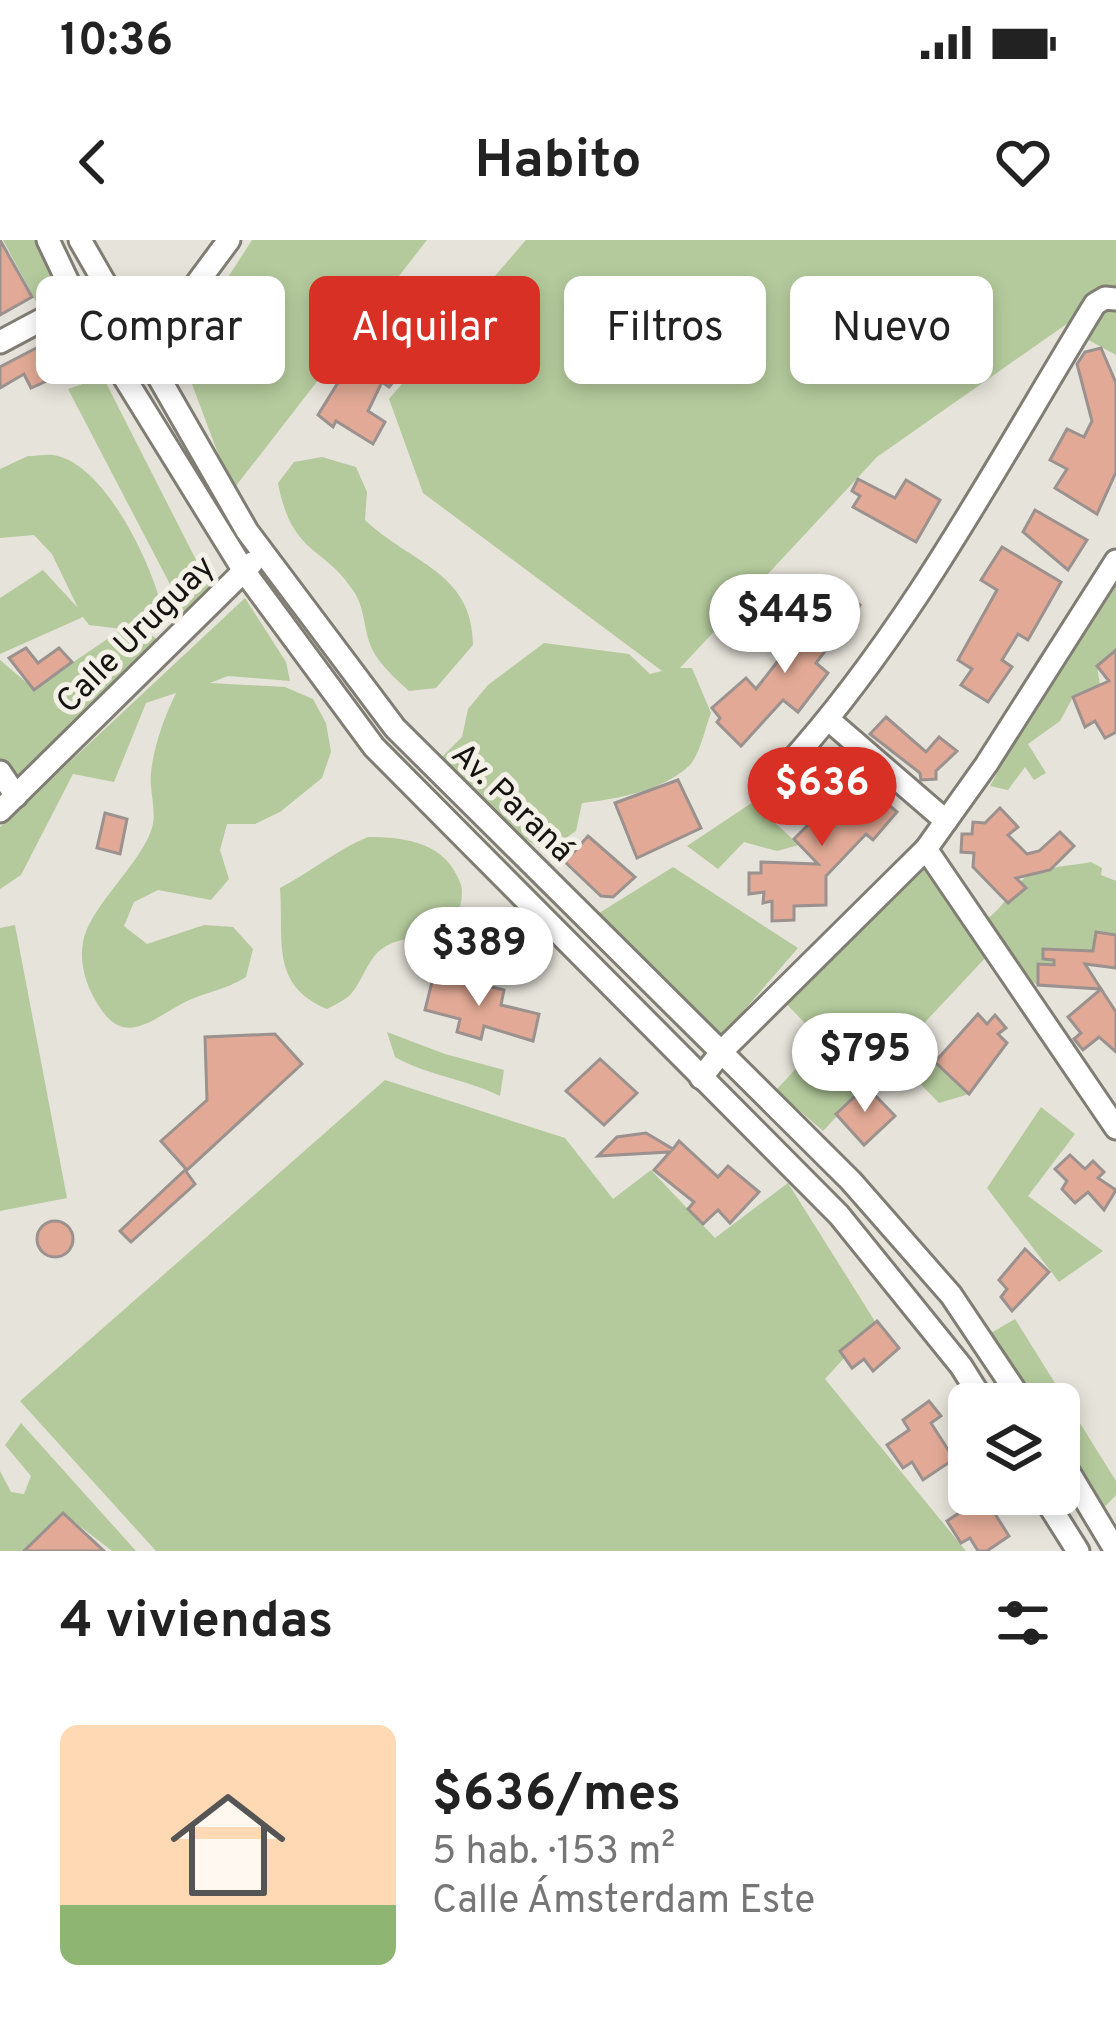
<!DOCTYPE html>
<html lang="es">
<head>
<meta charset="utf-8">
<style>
  body { margin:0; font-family:Overpass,sans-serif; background:#f2f2f2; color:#222; height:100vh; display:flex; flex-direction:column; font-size:45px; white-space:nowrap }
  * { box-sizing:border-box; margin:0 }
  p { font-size:39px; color:#767676 }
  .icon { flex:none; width:66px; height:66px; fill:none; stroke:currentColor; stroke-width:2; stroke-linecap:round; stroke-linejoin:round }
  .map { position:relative; height:1311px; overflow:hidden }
  .side { display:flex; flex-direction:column; background:#fff; flex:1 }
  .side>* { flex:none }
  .banner { position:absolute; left:36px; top:36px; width:1044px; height:108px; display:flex; gap:24px }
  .controls { position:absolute; left:948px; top:1143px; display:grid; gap:24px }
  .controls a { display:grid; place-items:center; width:132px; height:132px; border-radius:18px; background:#fff; box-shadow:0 6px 18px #0003; font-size:60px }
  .price { position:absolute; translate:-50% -102px; padding:0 27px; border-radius:42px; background:#fff; color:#222; font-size:39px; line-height:78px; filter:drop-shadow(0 3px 6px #0008) }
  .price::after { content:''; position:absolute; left:50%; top:72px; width:36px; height:27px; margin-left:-18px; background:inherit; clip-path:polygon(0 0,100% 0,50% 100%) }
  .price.on { background:#d93025; color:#fff }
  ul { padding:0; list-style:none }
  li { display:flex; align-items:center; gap:36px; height:300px; padding:0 60px }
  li+li { border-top:3px solid #e0e0e0 }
  li span { display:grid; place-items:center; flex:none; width:336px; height:240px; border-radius:18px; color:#555 }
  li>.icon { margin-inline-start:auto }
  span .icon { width:144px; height:144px; fill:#fffc; stroke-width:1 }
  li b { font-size:51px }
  h2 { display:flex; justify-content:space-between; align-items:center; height:144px; padding:0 60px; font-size:51px }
  .chip { padding:0 42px; border-radius:18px; background:#fff; box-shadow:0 6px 18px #0003; font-size:42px; line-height:108px }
  .chip.on { background:#d93025; color:#fff }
  .status { display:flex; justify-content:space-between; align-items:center; height:84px; padding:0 60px; background:#fff; direction:ltr }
  .status svg { height:33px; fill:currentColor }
  header { display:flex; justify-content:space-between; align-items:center; height:156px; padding:0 60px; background:#fff; font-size:54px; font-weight:700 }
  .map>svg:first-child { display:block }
</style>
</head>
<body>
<div class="status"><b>10:36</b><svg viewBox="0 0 49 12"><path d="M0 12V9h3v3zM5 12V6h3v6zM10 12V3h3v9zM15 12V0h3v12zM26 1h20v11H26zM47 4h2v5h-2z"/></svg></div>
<header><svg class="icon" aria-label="back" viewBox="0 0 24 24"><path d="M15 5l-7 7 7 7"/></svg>Habito<svg class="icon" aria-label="heart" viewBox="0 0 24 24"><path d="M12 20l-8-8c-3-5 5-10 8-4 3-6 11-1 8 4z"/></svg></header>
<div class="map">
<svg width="1116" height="1311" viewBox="0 0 1116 1311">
  <rect width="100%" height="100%" fill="#e6e3da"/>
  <!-- green -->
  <g fill="#b4ca9c">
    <path d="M3 0H36L66 57 41 71Z"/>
    <path d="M252 0H427L232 251 180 112Z"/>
    <path d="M526 0H1116V115L1077 94 1098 62 877 217 680 428H692L711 473C705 488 700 515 689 526 662 551 617 559 582 563L576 591 546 612 485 573 435 524 462 497 468 469 488 445 544 403 629 414 650 434 662 431 423 253 389 159Z"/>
    <path d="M103 137 219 365 185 373 68 149Z"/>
    <path d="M28 216C37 216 49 213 58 216 104 228 145 312 158 354L145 376 133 383 170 408 17 552 0 526V420L34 449 122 389 89 385 83 377 0 414V358L43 330 78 368 52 314 34 295 0 298V229Z"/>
    <path d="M322 217 356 227 367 252 365 280C410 323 473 332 473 405L436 448 409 451C396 439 380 425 372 409 364 392 365 371 356 355 325 304 292 318 278 243L294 222Z"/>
    <path d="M1116 331V410L1097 426 1100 445 1073 457 1060 481 1028 504 1046 533 1034 540 1025 527 1008 550 990 546 1037 460Z"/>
    <path d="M245 358 286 422 290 441 228 436 210 443 285 447 313 459 326 483 331 512 322 538 280 572 255 584H227L220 610 229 639 211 660 158 650 134 662 124 686 147 704 204 685 233 687 253 709 246 737C223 751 209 751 187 761 146 782 121 813 91 752 82 733 78 709 87 689 101 657 142 620 152 588 157 572 149 549 151 533 154 505 164 478 176 453L146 463 114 542 73 534 21 635 0 649V587Z"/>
    <path d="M753 562 799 605 777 611 744 602 718 629 687 606Z"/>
    <path d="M368 597C407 597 447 603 461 645 464 655 460 672 453 680 435 699 404 694 383 708 368 718 363 740 351 754 345 760 335 765 327 769 270 745 284 701 280 648 311 632 336 610 368 597Z"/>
    <path d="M931 617 988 715 912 796 969 854 939 863 893 816 823 891 776 850 822 801 779 756Z"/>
    <path d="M1091 622 1102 628 1101 635 1116 641V695L1093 711 1054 709V725H1038V745L1025 738 987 679C1004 666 1008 655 1021 641 1035 627 1071 626 1091 622Z"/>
    <path d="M673 627 798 708 721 797 596 675Z"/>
    <path d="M15 685 67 958 0 971V688Z"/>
    <path d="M387 792 445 814 504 830 500 856C466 839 429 836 395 817Z"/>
    <path d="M385 840 565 898 613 959 651 930 715 998 788 943 876 1083 825 1139 966 1311H156L20 1161Z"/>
    <path d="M1041 867 1075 894 1028 956 1103 1011 1059 1042 987 948Z"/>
    <path d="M1015 1079 1116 1241V1255L1097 1275 1059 1211V1164H1031L989 1094Z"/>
    <path d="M21 1183 136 1311H112L63 1273 24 1311H0V1231L11 1252 24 1254 31 1236 5 1205Z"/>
  </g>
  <!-- building -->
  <g fill="#e2aa96" stroke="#9b918e" stroke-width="3">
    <path d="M0 0 32 57 0 75Z"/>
    <path d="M373 83 405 106 395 122 404 129 389 147 382 142 368 171 385 182 373 204 336 181 333 187 318 175 352 120 343 113 362 84 370 89Z"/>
    <path d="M46 103 50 110 58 106 66 121 57 125 62 134 31 148 24 134 0 148V127Z"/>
    <path d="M1101 108 1116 143V232L1097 274 1055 248 1067 229 1050 220 1067 189 1084 197 1092 181 1077 124 1085 112Z"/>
    <path d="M858 239 895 258 906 240 940 260 916 302 853 267 860 256 852 251Z"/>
    <path d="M1035 270 1087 300 1068 330 1023 292Z"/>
    <path d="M1002 307 1061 342 1028 400 1018 394 1002 420 1012 427 988 462 961 445 972 429 958 420 997 350 981 340Z"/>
    <path d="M838 350 860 365 816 423 828 433 798 472 783 460 741 506 717 482 720 478 712 468 746 438 756 449 792 403 799 409Z"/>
    <path d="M26 408 38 423 59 408 72 422 34 450 9 418Z"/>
    <path d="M1116 410V492L1105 498 1095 481 1085 487 1073 457 1109 441 1097 426Z"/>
    <path d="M886 477 926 512 939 497 957 511 936 531V539L921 540 920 533 870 494Z"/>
    <path d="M678 540 701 588 637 618 615 563Z"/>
    <path d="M838 540 852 551 862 541 897 572 873 600 866 594 826 636V665L794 666V680L772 681V661L763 663 764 652 749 654V633H761V622L818 624 794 599 830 563 823 557Z"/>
    <path d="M1000 568 1018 587 1008 595 1027 614 1039 611 1060 592 1074 606 1050 630 1016 638 1026 648 1008 663 973 627 974 613 961 612 962 594H972L973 582 985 583Z"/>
    <path d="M105 573 127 579 120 614 97 608Z"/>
    <path d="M588 596 635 637 613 657 601 656 565 622Z"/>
    <path d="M1096 692 1116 695V728L1085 724 1101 749 1038 745V724L1054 725V720L1043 719V709L1093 711Z"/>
    <path d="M434 734 504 750 501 765 539 774 533 801 484 786 481 799 457 792 460 779 425 770Z"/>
    <path d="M1101 749 1116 772V812L1099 797 1083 810 1074 799 1081 793 1068 777Z"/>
    <path d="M978 774 987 784 995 775 1006 788 998 794 1007 803 969 854 935 822Z"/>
    <path d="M275 794 302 824 187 930 161 901 207 860 205 797Z"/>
    <path d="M600 819 637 853 604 885 566 851Z"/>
    <path d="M866 846 895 876 864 905 836 874Z"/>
    <path d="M646 893 673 909 679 901 718 937 728 926 759 952 730 983 718 970 703 984 688 969 694 962 654 930 670 912 598 916 617 897Z"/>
    <path d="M1070 915 1085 929 1093 921 1104 932 1098 938 1116 950 1104 970 1088 952 1075 963 1062 949 1067 941 1055 929Z"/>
    <path d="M185 930 195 944 131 1002 120 991Z"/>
    <circle cx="55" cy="999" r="18"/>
    <path d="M1025 1009 1049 1032 1012 1071 1001 1057 1007 1049 999 1040Z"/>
    <path d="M877 1081 899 1108 873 1131 864 1119 852 1128 840 1111Z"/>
    <path d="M929 1161 941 1176 931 1183 954 1219 923 1240 912 1222 903 1228 887 1205 909 1190 903 1180Z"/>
    <path d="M961 1254H996L988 1263 1009 1296 987 1311H978L970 1298 961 1303 947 1281 968 1267Z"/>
    <path d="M63 1273 104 1311H24Z"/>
  </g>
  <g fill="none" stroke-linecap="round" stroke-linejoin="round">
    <!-- minor casing -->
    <g stroke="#807d75" stroke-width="27">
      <g id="minor">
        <path d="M48 0 77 61 244 331 374 507 839 975 961 1126 985 1164"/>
        <path d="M80 0 247 291 395 488 851 941 951 1055 1024 1164"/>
        <path d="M0 102 77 61"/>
        <path d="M143 116 229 0"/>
        <path d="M829 480 946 581"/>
        <path d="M788 525C911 389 999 220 1095 64L1105 58 1116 59"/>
        <path d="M0 532 16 556"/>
        <path d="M0 571 252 323"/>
        <path d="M926 609 1116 888"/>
        <path d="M701 838 723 810 926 609 986 525 1116 321"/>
        <path d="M1059 1216 1116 1311"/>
        <path d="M1042 1254 1078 1311"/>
      </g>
    </g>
    <!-- minor -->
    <use href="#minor" stroke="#fff" stroke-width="21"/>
  </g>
  <g text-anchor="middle" stroke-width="10" stroke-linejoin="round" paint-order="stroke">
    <!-- street labels -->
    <g font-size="33" fill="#141310" stroke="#f3f0e7">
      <text transform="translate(134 393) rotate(-45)" y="12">Calle Uruguay</text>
      <text transform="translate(514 561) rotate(44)" y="12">Av. Paraná</text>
    </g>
  </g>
</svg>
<div class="controls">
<a><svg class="icon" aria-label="layers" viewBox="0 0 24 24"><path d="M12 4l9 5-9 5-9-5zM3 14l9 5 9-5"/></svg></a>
</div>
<b class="price" style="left:785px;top:436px">$445</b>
<b class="price on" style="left:822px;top:609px">$636</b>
<b class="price" style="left:479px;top:769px">$389</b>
<b class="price" style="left:865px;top:875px">$795</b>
<div class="banner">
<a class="chip">Comprar</a>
<a class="chip on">Alquilar</a>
<a class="chip">Filtros</a>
<a class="chip">Nuevo</a>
</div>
</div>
<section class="side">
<h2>4 viviendas<svg class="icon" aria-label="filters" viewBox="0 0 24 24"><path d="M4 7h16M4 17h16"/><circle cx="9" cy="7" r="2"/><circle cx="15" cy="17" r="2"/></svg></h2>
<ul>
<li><span style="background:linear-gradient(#ffd9b3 75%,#8fb573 0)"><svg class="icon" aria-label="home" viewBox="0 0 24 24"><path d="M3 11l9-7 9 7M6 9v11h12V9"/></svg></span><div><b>$636/mes</b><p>5 hab. · 153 m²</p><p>Calle Ámsterdam Este</p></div></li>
</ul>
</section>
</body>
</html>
